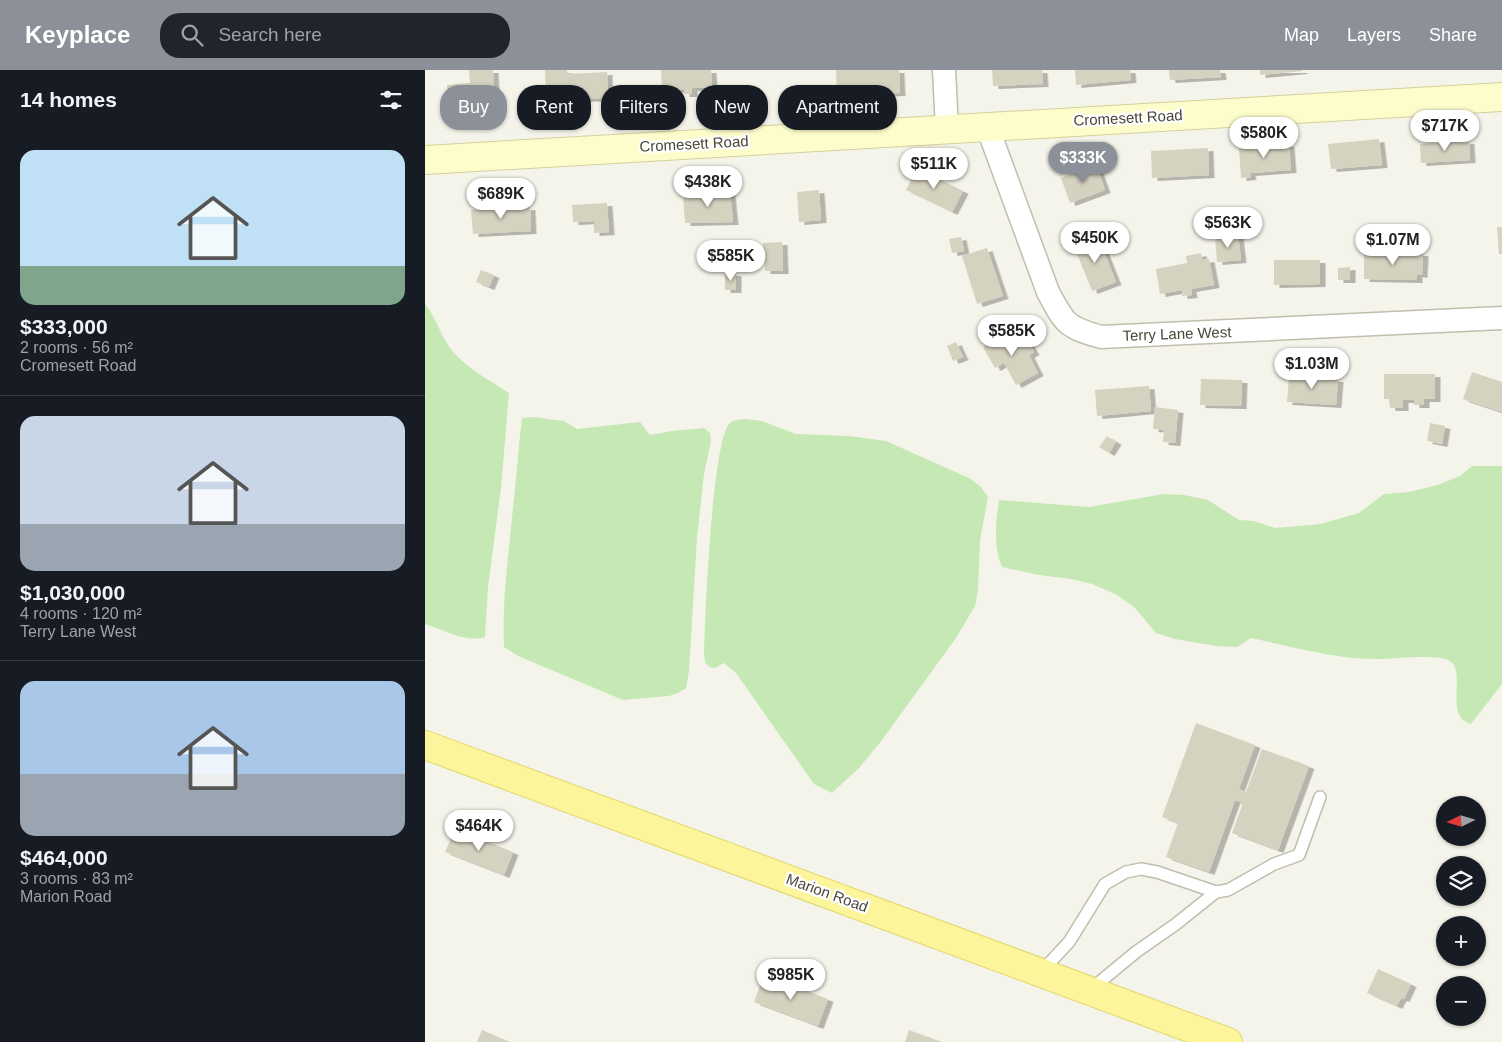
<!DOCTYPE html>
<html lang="en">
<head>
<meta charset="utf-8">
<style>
  body { margin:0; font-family:Arial,sans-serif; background:#20242c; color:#f1f3f6; height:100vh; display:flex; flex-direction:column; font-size:19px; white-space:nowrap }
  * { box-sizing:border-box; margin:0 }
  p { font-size:16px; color:#9ea1a6 }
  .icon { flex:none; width:28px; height:28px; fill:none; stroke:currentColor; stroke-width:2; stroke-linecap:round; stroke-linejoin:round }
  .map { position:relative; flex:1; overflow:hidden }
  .side { display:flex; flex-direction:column; background:#171b24; width:425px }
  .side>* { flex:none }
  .top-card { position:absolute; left:15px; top:15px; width:475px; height:45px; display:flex; gap:10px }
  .needle { width:32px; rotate:265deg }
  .controls { position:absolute; left:1011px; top:726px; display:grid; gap:10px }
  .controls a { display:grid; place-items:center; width:50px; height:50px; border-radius:50%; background:#171b24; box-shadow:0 1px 4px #0004; font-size:25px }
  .price { position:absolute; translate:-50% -42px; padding:0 11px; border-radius:18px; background:#fff; color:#222; font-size:16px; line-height:32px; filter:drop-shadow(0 1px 2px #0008) }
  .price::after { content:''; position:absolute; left:50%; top:30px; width:15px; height:11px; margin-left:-8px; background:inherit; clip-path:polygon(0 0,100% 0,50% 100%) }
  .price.selected { background:#8c9099; color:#fff }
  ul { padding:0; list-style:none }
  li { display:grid; align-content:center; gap:10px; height:265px; padding:0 20px }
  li+li { border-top:1px solid #363941 }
  li span { display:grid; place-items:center; height:155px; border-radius:15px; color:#555 }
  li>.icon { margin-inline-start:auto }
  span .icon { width:90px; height:90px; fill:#fffc; stroke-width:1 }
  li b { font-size:21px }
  h2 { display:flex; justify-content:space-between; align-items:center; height:60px; padding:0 20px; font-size:21px }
  .pill { padding:0 18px; border-radius:20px; background:#171b24; box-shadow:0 1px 4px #0004; font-size:18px; line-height:45px }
  .pill.selected { background:#8c9099; color:#fff }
  header { display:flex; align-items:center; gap:30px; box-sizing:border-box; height:70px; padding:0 25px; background:#8c9099; color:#fff }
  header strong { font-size:24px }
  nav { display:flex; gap:28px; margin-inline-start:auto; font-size:18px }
  .search { width:350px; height:45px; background:#20242c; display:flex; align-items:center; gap:12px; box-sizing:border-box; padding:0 18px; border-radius:20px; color:#9ea1a6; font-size:19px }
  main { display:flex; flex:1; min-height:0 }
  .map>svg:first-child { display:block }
</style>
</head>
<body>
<header>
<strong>Keyplace</strong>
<div class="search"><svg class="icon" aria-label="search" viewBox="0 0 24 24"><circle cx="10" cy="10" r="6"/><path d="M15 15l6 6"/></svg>Search here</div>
<nav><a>Map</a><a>Layers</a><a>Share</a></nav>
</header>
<main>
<section class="side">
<h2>14 homes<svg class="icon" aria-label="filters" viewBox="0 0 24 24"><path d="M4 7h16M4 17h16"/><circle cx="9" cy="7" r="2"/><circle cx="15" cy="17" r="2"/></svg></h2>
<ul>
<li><span style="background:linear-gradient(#bfe0f5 75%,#7fa58c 0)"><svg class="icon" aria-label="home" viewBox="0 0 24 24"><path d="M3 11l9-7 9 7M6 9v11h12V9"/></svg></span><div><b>$333,000</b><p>2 rooms · 56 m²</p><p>Cromesett Road</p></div></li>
<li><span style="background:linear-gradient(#c9d6e8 70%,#9aa5b1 0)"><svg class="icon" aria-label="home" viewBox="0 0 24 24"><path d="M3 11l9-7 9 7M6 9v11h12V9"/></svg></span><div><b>$1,030,000</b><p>4 rooms · 120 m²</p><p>Terry Lane West</p></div></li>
<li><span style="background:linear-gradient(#a9c7e8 60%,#9aa5b1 0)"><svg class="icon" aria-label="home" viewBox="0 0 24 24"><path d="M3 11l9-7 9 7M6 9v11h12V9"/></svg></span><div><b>$464,000</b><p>3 rooms · 83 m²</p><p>Marion Road</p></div></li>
</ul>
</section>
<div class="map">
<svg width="1077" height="972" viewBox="0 0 1077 972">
  <defs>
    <filter id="shadow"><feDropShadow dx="5.5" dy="3" stdDeviation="0" flood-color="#0004"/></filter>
  </defs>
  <rect width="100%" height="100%" fill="#f5f4ea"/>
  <!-- green -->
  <g fill="#c5e8b4">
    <path d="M0 234C10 246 14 261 23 275 37 296 63 309 84 323L76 418 63 517 60 567C40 573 19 560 0 554Z"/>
    <path d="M108 347 139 351 152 359 215 352 225 365 247 361 279 358 285 363 286 371 279 404 272 468 264 601 261 618 253 623 244 626 198 630 93 586 79 577C77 534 83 490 87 447 91 414 93 381 97 348Z"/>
    <path d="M320 349 337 351 371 364 424 366 461 371 544 408 556 417 563 427 555 470 553 520 550 536 531 568 457 670 434 698 407 723 389 714 311 603 299 593 290 598 284 597 280 592 279 583C280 550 287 368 305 353 309 349 315 350 320 349Z"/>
    <path d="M1047 396H1077V614L1046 654C1043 653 1039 651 1037 649 1024 634 1040 602 1025 591 1015 584 972 588 958 589 914 590 869 577 826 568L812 577 791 576 750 569 731 563 710 538 692 525 667 514 646 509 614 505 577 497C568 476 571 452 574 430L664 437 739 424 759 425 783 430 814 450 829 451 850 458 896 454 934 443 959 424 984 422 1013 415 1035 406Z"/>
  </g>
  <!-- building -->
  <g fill="#d6d2c0" filter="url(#shadow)">
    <path d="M44 0H68L70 36 24 40 22 15 45 13Z"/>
    <path d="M120 0H142V4L182 2 183 28 121 30Z"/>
    <path d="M236 0H286L287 17 267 18V24H259V19L237 21Z"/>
    <path d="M411 0H474L475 23 412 25Z"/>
    <path d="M567 0H617L618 14 568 16Z"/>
    <path d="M650 0H705L706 10 651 15Z"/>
    <path d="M744 0H795L796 7 745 10Z"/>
    <path d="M835 0H877V1L835 5Z"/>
    <path d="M954 69 957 95 906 99 903 74Z"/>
    <path d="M1044 71 1045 90 996 93 995 74Z"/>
    <path d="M864 74 866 100 825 103 826 107 816 108 814 78Z"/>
    <path d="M783 78 784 105 727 108 726 81Z"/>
    <path d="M671 95 680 120 645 133 636 108Z"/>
    <path d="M492 98 538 121 527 142 481 120Z"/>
    <path d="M394 120 396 150 374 152 372 122Z"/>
    <path d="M305 122 308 152 260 153 258 125Z"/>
    <path d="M182 133 184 162 169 163V151L148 152 147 135Z"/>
    <path d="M105 137 106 161 48 164 46 140Z"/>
    <path d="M1072 157H1077V184H1074Z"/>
    <path d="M813 165 816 190 792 192 790 167Z"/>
    <path d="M536 167 539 181 527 183 524 169Z"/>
    <path d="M673 167 691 212 667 221 649 176Z"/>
    <path d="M357 172 358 201H340L338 173Z"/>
    <path d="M562 178 578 226 552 234 537 186Z"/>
    <path d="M939 182 998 183 997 205 992 204V210L939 209Z"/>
    <path d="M776 183 777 190 784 189 789 215 766 219 767 225 757 226V220L735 224 731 199 762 193 761 186Z"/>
    <path d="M849 190H895V214L849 215Z"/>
    <path d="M925 197V210H913V198Z"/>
    <path d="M56 200 69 205 64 217 51 212Z"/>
    <rect x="300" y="203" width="11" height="17"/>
    <path d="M589 260 597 276 603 272 609 282 604 285 613 303 591 315 579 293 570 298 558 277Z"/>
    <path d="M531 272 538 287 528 291 522 276Z"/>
    <path d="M1047 302 1077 312V342L1038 329Z"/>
    <path d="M959 304H1010V329H999V335H989V330H978V338H965L964 329H959Z"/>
    <path d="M864 306 913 309 911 335 862 332Z"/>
    <path d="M776 309 817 310 816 336 775 335Z"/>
    <path d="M724 316 726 341 672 346 670 320Z"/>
    <path d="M730 337 753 340 750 373 738 372 739 360 728 359Z"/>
    <path d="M1005 353 1020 356 1017 374 1002 371Z"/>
    <path d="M682 366 691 372 684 383 674 377Z"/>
    <path d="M771 653 830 675 814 719 821 722 837 679 884 696 853 780 807 763 818 733 810 730 784 802 741 787 753 753 737 747Z"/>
    <path d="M30 759 88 782 79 805 20 782Z"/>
    <path d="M953 899 986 914 979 929 976 928 972 936 942 923Z"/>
    <path d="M339 905 403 929 393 956 329 932Z"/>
    <path d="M57 960 85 972H52Z"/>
    <path d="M484 960 517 972H480Z"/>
  </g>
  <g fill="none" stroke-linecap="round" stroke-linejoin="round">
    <!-- lane casing -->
    <g stroke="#c0bead" stroke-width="14">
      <g id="lane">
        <path d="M616 902 644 872 680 814 701 802 716 799 732 802 791 822 803 820 849 794 874 785 895 727"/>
        <path d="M665 920 711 882 751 854 791 822"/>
      </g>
    </g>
    <!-- street casing -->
    <g stroke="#c0bead" stroke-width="25">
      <g id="street">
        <path d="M519 0 522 59"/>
        <path d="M562 56 623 222C640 254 641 257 676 267L1077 248"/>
      </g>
    </g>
    <!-- secondary casing -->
    <g stroke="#d3d19a" stroke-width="30">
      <path id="secondary" d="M0 90 1077 27"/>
    </g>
    <!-- primary casing -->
    <g stroke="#e2d76b" stroke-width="30">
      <path id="primary" d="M0 675 803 972"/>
    </g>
    <!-- lane -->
    <use href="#lane" stroke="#fff" stroke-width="11"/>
    <!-- street -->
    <use href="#street" stroke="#fff" stroke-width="22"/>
    <!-- secondary -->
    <use href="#secondary" stroke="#fdfccb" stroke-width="28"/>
    <!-- primary -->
    <use href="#primary" stroke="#fcf59c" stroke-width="28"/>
  </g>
  <g text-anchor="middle" stroke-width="4.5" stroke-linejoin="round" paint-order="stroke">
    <!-- street labels -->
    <g font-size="15" fill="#494638" stroke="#fff">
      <text transform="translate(703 48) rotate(-3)" y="5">Cromesett Road</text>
      <text transform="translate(269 74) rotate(-3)" y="5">Cromesett Road</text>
      <text transform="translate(752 264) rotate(-2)" y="5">Terry Lane West</text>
      <text transform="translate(402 823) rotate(20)" y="5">Marion Road</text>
    </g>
  </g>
</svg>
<div class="controls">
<a><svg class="needle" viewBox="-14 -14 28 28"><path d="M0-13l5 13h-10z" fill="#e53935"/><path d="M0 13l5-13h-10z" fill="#9ea1a6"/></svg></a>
<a><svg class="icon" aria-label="layers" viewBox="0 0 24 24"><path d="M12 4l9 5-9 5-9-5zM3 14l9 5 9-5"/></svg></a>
<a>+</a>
<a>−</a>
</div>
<b class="price" style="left:1020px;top:82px">$717K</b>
<b class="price" style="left:839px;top:89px">$580K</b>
<b class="price selected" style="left:658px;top:114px">$333K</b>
<b class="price" style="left:509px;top:120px">$511K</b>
<b class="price" style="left:283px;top:138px">$438K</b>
<b class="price" style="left:76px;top:150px">$689K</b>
<b class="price" style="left:803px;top:179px">$563K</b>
<b class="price" style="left:670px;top:194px">$450K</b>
<b class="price" style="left:968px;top:196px">$1.07M</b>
<b class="price" style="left:306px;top:212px">$585K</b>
<b class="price" style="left:587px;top:287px">$585K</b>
<b class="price" style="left:887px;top:320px">$1.03M</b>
<b class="price" style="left:54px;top:782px">$464K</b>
<b class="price" style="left:366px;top:931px">$985K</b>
<div class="top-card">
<a class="pill selected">Buy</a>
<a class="pill">Rent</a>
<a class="pill">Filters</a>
<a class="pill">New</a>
<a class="pill">Apartment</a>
</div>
</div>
</main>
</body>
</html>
